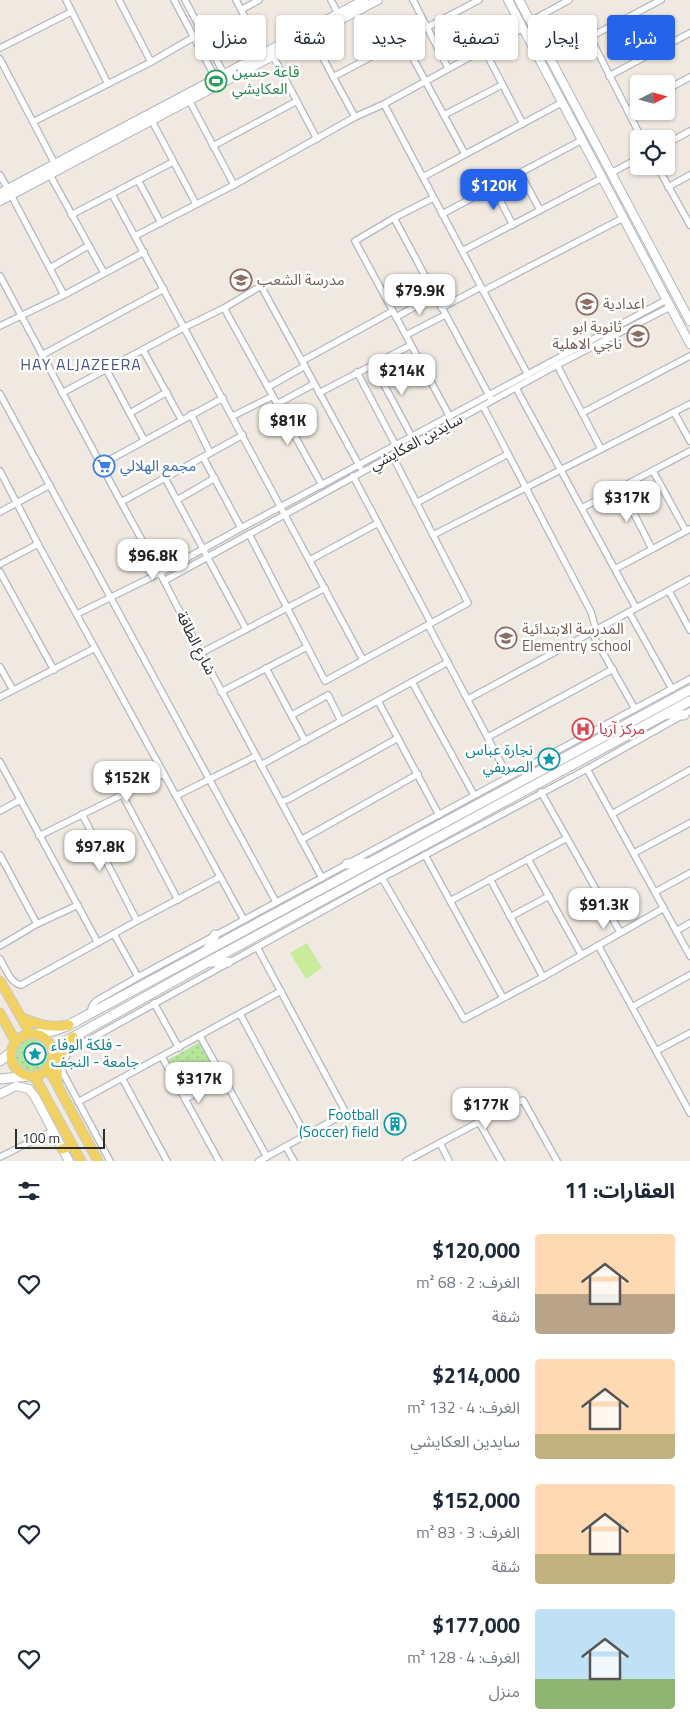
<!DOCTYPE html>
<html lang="ar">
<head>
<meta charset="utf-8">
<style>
  body { margin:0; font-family:"Titillium Web","Noto Sans Arabic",sans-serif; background:#f2f2f3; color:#1f2937; direction:rtl; height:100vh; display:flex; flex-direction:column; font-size:19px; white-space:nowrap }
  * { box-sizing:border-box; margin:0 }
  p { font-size:16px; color:#747a83 }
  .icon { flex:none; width:28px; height:28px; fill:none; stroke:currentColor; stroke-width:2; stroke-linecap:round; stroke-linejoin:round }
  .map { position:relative; height:1161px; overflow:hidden; direction:ltr }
  .drawer { display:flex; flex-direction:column; background:#fff; flex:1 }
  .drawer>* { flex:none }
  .top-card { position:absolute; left:15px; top:15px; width:660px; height:45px; direction:rtl; display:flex; gap:10px }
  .needle { width:32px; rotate:84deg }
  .fabs { position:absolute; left:630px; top:75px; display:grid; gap:10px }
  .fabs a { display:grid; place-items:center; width:45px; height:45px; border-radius:5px; background:#fff; box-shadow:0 1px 4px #0004; font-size:25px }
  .scale { position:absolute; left:15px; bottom:12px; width:90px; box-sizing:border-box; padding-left:5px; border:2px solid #2e2e2e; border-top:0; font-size:14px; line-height:18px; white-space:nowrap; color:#2e2e2e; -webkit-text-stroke:4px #fff; paint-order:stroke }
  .price { position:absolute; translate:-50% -42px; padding:0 11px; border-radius:10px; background:#fff; color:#222; font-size:16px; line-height:32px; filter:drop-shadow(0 1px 2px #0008) }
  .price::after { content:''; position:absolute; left:50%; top:30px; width:15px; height:11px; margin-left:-8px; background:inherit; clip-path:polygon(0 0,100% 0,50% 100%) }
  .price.current { background:#2563eb; color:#fff }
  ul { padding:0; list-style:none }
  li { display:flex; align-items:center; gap:15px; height:125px; padding:0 15px }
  li span { display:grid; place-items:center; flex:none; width:140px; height:100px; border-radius:5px; color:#555 }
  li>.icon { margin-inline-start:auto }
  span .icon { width:60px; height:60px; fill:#fffc; stroke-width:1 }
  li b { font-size:21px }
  h2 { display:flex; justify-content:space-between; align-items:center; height:60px; padding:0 15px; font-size:21px }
  .tag { padding:0 18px; border-radius:5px; background:#fff; box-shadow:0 1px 4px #0004; font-size:18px; line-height:45px }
  .tag.current { background:#2563eb; color:#fff }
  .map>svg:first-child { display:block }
</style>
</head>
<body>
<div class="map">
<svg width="690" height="1161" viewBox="0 0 690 1161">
  <defs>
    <pattern id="park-dots" width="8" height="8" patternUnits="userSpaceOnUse" patternTransform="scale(1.25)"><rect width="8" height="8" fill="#b6e59e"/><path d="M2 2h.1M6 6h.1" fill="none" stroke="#9dc588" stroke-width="1.8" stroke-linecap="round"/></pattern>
  </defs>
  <rect width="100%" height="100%" fill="#efe9e1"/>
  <!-- park -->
  <g fill="url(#park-dots)">
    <circle cx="30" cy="1056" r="17"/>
    <path d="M200 1042 218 1075 186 1092 168 1060Z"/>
  </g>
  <!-- pitch -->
  <path fill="#c9ec9a" d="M307 943 322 968 306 979 290 953Z"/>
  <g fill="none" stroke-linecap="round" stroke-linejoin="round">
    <!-- minor casing -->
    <g stroke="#b4b7c1" stroke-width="8">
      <g id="minor">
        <path d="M66 0 108 84"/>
        <path d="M119 0 151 62"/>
        <path d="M174 0 216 79"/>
        <path d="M185 0 224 74"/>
        <path d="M236 0 264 53"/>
        <path d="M331 0 338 14"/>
        <path d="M413 0 448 68"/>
        <path d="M241 10 259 0"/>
        <path d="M531 21 569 0"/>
        <path d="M311 36 355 117"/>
        <path d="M590 37 642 139"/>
        <path d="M403 40 465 154"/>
        <path d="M0 48 71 12"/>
        <path d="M484 49 523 124"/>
        <path d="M273 56 317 139"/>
        <path d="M550 58 661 0"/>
        <path d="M0 59 55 164"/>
        <path d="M609 76 690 33"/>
        <path d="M333 77 479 0"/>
        <path d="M666 90 690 77"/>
        <path d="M189 100 234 185"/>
        <path d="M384 104 528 375"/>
        <path d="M628 110 639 104"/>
        <path d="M444 115 502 85"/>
        <path d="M152 121 196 204"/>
        <path d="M33 122 151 62 194 37"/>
        <path d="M666 144 690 131"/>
        <path d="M213 146 297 101"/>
        <path d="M657 166 690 225"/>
        <path d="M520 173 540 210"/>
        <path d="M611 173 639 158"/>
        <path d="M0 175 8 189"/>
        <path d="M50 175 104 273"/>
        <path d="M423 177 563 102"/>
        <path d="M138 180 161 223"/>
        <path d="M493 187 513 225"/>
        <path d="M668 187 690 175"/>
        <path d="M112 194 363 660"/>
        <path d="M11 195 64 295"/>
        <path d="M433 198 394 218 355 241 450 417"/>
        <path d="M442 214 582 140"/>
        <path d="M71 215 173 162"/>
        <path d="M394 218 491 399"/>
        <path d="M135 236 234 185 355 117 384 104 523 28"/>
        <path d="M462 251 602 178"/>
        <path d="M50 268 88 246"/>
        <path d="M0 276 121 502 160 573 201 653 322 878"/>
        <path d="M483 291 623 218"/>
        <path d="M224 308 322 485"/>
        <path d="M441 308 481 287"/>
        <path d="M396 317 435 296"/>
        <path d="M0 326 64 295 144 252"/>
        <path d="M406 335 445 315"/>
        <path d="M143 350 181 419"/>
        <path d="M42 355 164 289"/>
        <path d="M302 361 393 311"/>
        <path d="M373 364 412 437"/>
        <path d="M557 365 601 449"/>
        <path d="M106 369 144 440"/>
        <path d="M357 372 396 446"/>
        <path d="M268 387 305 366"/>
        <path d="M516 388 636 608"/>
        <path d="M62 393 185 327 224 308 261 286 360 467"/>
        <path d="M319 393 411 345"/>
        <path d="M0 394 276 902"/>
        <path d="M277 404 314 384"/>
        <path d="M483 406 591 612 595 626 594 637 635 709"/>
        <path d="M674 412 690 441"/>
        <path d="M130 413 167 392"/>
        <path d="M582 413 690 356"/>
        <path d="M191 414 210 453"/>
        <path d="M233 416 273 396"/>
        <path d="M203 457 241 528"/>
        <path d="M100 465 223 398"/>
        <path d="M0 471 38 544 244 920"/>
        <path d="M653 471 686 531"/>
        <path d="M353 476 431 623"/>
        <path d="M165 478 246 629"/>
        <path d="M621 488 652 549"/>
        <path d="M177 500 215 478"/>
        <path d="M121 502 243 435"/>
        <path d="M416 503 508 454"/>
        <path d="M582 508 690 451"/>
        <path d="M0 512 50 485"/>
        <path d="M249 534 325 681 468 603 392 455"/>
        <path d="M433 535 690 404"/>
        <path d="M310 560 378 523"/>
        <path d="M0 564 38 544"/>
        <path d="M615 569 690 529"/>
        <path d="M0 572 54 670"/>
        <path d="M164 581 557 365 670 307"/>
        <path d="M669 591 690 630"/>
        <path d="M629 612 672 689"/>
        <path d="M77 614 160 573 241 528 666 300"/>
        <path d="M428 625 508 776"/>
        <path d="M201 653 325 588"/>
        <path d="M0 667 13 690"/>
        <path d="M266 668 305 741"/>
        <path d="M412 682 474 795"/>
        <path d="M221 692 307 647"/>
        <path d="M0 697 95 648"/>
        <path d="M468 699 690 579"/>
        <path d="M378 701 439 815"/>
        <path d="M292 715 328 695 341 721"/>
        <path d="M488 737 613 669"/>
        <path d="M0 762 98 943"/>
        <path d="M261 765 448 662"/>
        <path d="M587 769 690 956"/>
        <path d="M541 792 620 932"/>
        <path d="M122 794 178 900"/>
        <path d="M176 796 256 756"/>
        <path d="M281 802 289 799 398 738"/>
        <path d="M0 811 20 800"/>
        <path d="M82 814 137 921"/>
        <path d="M612 814 690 770"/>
        <path d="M39 836 164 774"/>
        <path d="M301 840 418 774"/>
        <path d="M634 853 690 823"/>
        <path d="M0 855 37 924"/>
        <path d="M425 855 503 998"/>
        <path d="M528 859 581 954"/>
        <path d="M382 878 464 1019 543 977 664 908"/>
        <path d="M490 879 543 977"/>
        <path d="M655 892 690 873"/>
        <path d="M450 901 567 838"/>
        <path d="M510 917 549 896"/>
        <path d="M676 931 690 923"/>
        <path d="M114 934 138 977"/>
        <path d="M598 945 690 1113"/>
        <path d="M0 946 37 924 78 905"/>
        <path d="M257 947 346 1113 259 1161"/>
        <path d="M0 959C5 967 10 983 21 985L137 921 220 877"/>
        <path d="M154 1003 179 1048"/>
        <path d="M632 1007 690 975"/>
        <path d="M90 1014 92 1006 96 1001 138 977 690 679"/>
        <path d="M240 1014 306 1136"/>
        <path d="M200 1036 267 1157"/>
        <path d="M656 1051 690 1033"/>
        <path d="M162 1057 219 1161"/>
        <path d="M122 1078 167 1161"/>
        <path d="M185 1099 224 1078"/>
        <path d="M78 1102 281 991"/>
        <path d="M479 1122 501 1161"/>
        <path d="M440 1143 449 1161"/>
        <path d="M286 1147 294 1161"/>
        <path d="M0 1157 52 1131"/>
        <path d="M110 1161 63 1073 62 1064 69 1051 382 878 587 769 690 711"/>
        <path d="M406 1161 479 1122 523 1100 557 1161"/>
      </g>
    </g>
    <!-- tertiary casing -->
    <g stroke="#b4b7c1" stroke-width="10">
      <g id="tertiary">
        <path d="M508 0 690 344"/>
        <path d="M519 0 690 321"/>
        <path d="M0 193 364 0"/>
        <path d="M0 201 378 0"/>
        <path d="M0 1094 16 1086 29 1089 35 1097 69 1161"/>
      </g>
    </g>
    <!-- secondary casing -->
    <g stroke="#b4b7c1" stroke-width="11">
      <g id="secondary">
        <path d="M666 714 684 715"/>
        <path d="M347 864 368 863"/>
        <path d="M207 950 215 935"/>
        <path d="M211 962H228"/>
        <path d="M37 1034 56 1030 69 1025 690 690"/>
        <path d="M53 1055 68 1040 208 962 690 701"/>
        <path d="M0 1061 10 1053"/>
        <path d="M0 1079 28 1076"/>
      </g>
    </g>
    <!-- primary casing -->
    <g stroke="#c9c9c9" stroke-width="11">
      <g id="primary">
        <path d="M0 981 30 1033"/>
        <path d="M0 1013 15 1041"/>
        <path d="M21 1017C37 1025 51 1028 69 1025"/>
        <circle cx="32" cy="1055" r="21"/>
        <path d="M48 1068 98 1161"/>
        <path d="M34 1076 81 1161"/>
        <path d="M58 1084C55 1061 59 1055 73 1037"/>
        <path d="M62 1149 72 1145"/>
      </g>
    </g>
    <!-- minor -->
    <use href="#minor" stroke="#fff" stroke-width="5.5"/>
    <!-- tertiary -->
    <use href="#tertiary" stroke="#fff" stroke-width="8"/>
    <!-- secondary -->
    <use href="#secondary" stroke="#fff" stroke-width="9"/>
    <!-- primary -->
    <use href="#primary" stroke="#f2d163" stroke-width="9"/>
  </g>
  <!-- icons -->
  <defs>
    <g id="stadium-ring" transform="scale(1.125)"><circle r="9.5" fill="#fff" stroke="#2e9e5b" stroke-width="1.5"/><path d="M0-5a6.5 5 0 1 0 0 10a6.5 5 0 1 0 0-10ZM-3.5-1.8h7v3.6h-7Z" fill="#2e9e5b"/></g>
    <g id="school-ring" transform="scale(1.125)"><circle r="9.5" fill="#fff" stroke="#8d6e63" stroke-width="1.5"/><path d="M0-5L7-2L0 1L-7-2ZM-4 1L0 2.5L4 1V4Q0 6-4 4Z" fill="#8d6e63"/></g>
    <g id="supermarket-ring" transform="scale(1.125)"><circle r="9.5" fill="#fff" stroke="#3f7fe0" stroke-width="1.5"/><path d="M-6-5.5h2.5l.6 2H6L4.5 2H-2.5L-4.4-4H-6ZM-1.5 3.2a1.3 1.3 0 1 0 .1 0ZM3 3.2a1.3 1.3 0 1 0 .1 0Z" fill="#3f7fe0"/></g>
    <g id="hospital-ring" transform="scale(1.125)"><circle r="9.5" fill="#fff" stroke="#e0444e" stroke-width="1.5"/><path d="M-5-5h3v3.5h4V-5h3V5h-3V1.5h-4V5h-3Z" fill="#e0444e"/></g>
    <g id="sight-ring" transform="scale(1.125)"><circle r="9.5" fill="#fff" stroke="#0f9aa8" stroke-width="1.5"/><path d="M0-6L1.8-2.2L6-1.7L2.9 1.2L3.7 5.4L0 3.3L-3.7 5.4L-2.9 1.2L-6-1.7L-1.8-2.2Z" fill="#0f9aa8"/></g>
    <g id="building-ring" transform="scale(1.125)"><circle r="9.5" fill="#fff" stroke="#0f9aa8" stroke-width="1.5"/><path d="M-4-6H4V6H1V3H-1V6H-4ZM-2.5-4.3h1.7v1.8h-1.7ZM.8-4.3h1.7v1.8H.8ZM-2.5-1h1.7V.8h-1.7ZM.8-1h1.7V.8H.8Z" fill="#0f9aa8"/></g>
  </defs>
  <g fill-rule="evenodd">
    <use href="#stadium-ring" x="216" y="81"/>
    <use href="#school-ring" x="241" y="280"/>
    <use href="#school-ring" x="587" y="304"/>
    <use href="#school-ring" x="638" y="336"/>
    <use href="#supermarket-ring" x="104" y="466"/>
    <use href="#school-ring" x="506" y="638"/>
    <use href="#hospital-ring" x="583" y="729"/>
    <use href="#sight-ring" x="549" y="759"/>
    <use href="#sight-ring" x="35" y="1054"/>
    <use href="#building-ring" x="395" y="1124"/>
  </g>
  <g text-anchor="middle" stroke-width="5" stroke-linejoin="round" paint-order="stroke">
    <!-- leisure labels -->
    <g font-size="15" fill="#27864d" stroke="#fff" text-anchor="start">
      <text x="232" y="77">قاعة حسين<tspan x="232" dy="17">العكايشي</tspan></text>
    </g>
    <!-- education labels -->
    <g font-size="15" fill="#785e54" stroke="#fff" text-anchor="start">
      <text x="257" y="285">مدرسة الشعب</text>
      <text x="603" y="309">اعدادية</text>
      <text x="622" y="332" text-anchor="end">ثانوية ابو<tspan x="622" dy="17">ناجي الاهلية</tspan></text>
      <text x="522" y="634">المدرسة الابتدائية<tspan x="522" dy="17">Elementry school</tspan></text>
    </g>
    <!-- street labels -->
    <g font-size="15" fill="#2e2e2e" stroke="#fff">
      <text transform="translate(416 442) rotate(-28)" y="5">سايدين العكايشي</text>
      <text transform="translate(196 643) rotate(63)" y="5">شارع الطاقة</text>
    </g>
    <!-- shop labels -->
    <g font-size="15" fill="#366cbe" stroke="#fff" text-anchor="start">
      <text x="120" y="471">مجمع الهلالي</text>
    </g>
    <!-- health labels -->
    <g font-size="15" fill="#be3a42" stroke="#fff" text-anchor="start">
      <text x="599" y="734">مركز آريا</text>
    </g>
    <!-- culture labels -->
    <g font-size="15" fill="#0d838f" stroke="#fff" text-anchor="end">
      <text x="533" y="755">نجارة عباس<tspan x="533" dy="17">الصريفي</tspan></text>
      <text x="51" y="1050" text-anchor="start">فلكة الوفاء -<tspan x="51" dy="17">جامعة - النجف</tspan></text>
      <text x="379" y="1120">Football<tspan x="379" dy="17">(Soccer) field</tspan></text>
    </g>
    <!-- neighbourhood labels -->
    <g font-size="16" letter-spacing="1" fill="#4d5680" stroke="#fff">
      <text x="81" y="370">HAY ALJAZEERA</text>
    </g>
  </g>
</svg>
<div class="fabs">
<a><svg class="needle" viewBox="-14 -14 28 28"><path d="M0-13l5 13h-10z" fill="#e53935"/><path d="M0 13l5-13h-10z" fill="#747a83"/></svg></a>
<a><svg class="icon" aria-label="locate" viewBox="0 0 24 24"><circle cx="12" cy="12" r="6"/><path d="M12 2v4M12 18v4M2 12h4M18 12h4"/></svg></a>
</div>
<div class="scale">100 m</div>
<b class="price current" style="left:494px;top:211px">$120K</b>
<b class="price" style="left:420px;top:316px">$79.9K</b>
<b class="price" style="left:402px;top:396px">$214K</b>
<b class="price" style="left:288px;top:446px">$81K</b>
<b class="price" style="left:627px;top:523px">$317K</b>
<b class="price" style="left:153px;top:581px">$96.8K</b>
<b class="price" style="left:127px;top:803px">$152K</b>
<b class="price" style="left:100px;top:872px">$97.8K</b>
<b class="price" style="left:604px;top:930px">$91.3K</b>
<b class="price" style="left:199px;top:1104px">$317K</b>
<b class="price" style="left:486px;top:1130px">$177K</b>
<div class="top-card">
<a class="tag current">شراء</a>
<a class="tag">إيجار</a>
<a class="tag">تصفية</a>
<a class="tag">جديد</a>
<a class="tag">شقة</a>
<a class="tag">منزل</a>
</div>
</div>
<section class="drawer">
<h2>العقارات: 11<svg class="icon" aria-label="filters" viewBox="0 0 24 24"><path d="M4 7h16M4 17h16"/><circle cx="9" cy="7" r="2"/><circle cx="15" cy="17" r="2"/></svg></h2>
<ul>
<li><span style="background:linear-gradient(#ffd9b3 60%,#b9a48a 0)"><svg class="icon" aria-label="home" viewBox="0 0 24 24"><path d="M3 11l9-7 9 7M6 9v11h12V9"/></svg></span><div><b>$120,000</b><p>الغرف: 2 · 68 m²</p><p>شقة</p></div><svg class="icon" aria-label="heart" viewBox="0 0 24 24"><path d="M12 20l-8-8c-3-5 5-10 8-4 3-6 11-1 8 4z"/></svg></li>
<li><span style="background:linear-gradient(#ffd9b3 75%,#c2b280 0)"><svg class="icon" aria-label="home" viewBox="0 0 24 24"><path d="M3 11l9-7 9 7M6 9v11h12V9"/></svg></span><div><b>$214,000</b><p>الغرف: 4 · 132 m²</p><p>سايدين العكايشي</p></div><svg class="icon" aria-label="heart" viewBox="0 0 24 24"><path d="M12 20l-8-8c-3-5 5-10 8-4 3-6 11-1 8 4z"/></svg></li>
<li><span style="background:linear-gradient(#ffd9b3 70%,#c2b280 0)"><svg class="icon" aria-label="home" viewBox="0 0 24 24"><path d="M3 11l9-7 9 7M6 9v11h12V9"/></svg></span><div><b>$152,000</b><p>الغرف: 3 · 83 m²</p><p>شقة</p></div><svg class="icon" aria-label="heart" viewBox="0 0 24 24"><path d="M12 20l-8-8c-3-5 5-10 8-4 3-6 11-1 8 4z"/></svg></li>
<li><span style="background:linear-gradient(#bfe0f5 70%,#8fb573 0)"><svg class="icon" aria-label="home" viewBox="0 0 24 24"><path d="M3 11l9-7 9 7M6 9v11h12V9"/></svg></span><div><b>$177,000</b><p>الغرف: 4 · 128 m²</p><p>منزل</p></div><svg class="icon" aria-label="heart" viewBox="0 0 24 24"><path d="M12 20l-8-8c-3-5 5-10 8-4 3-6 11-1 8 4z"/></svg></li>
</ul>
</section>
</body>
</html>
